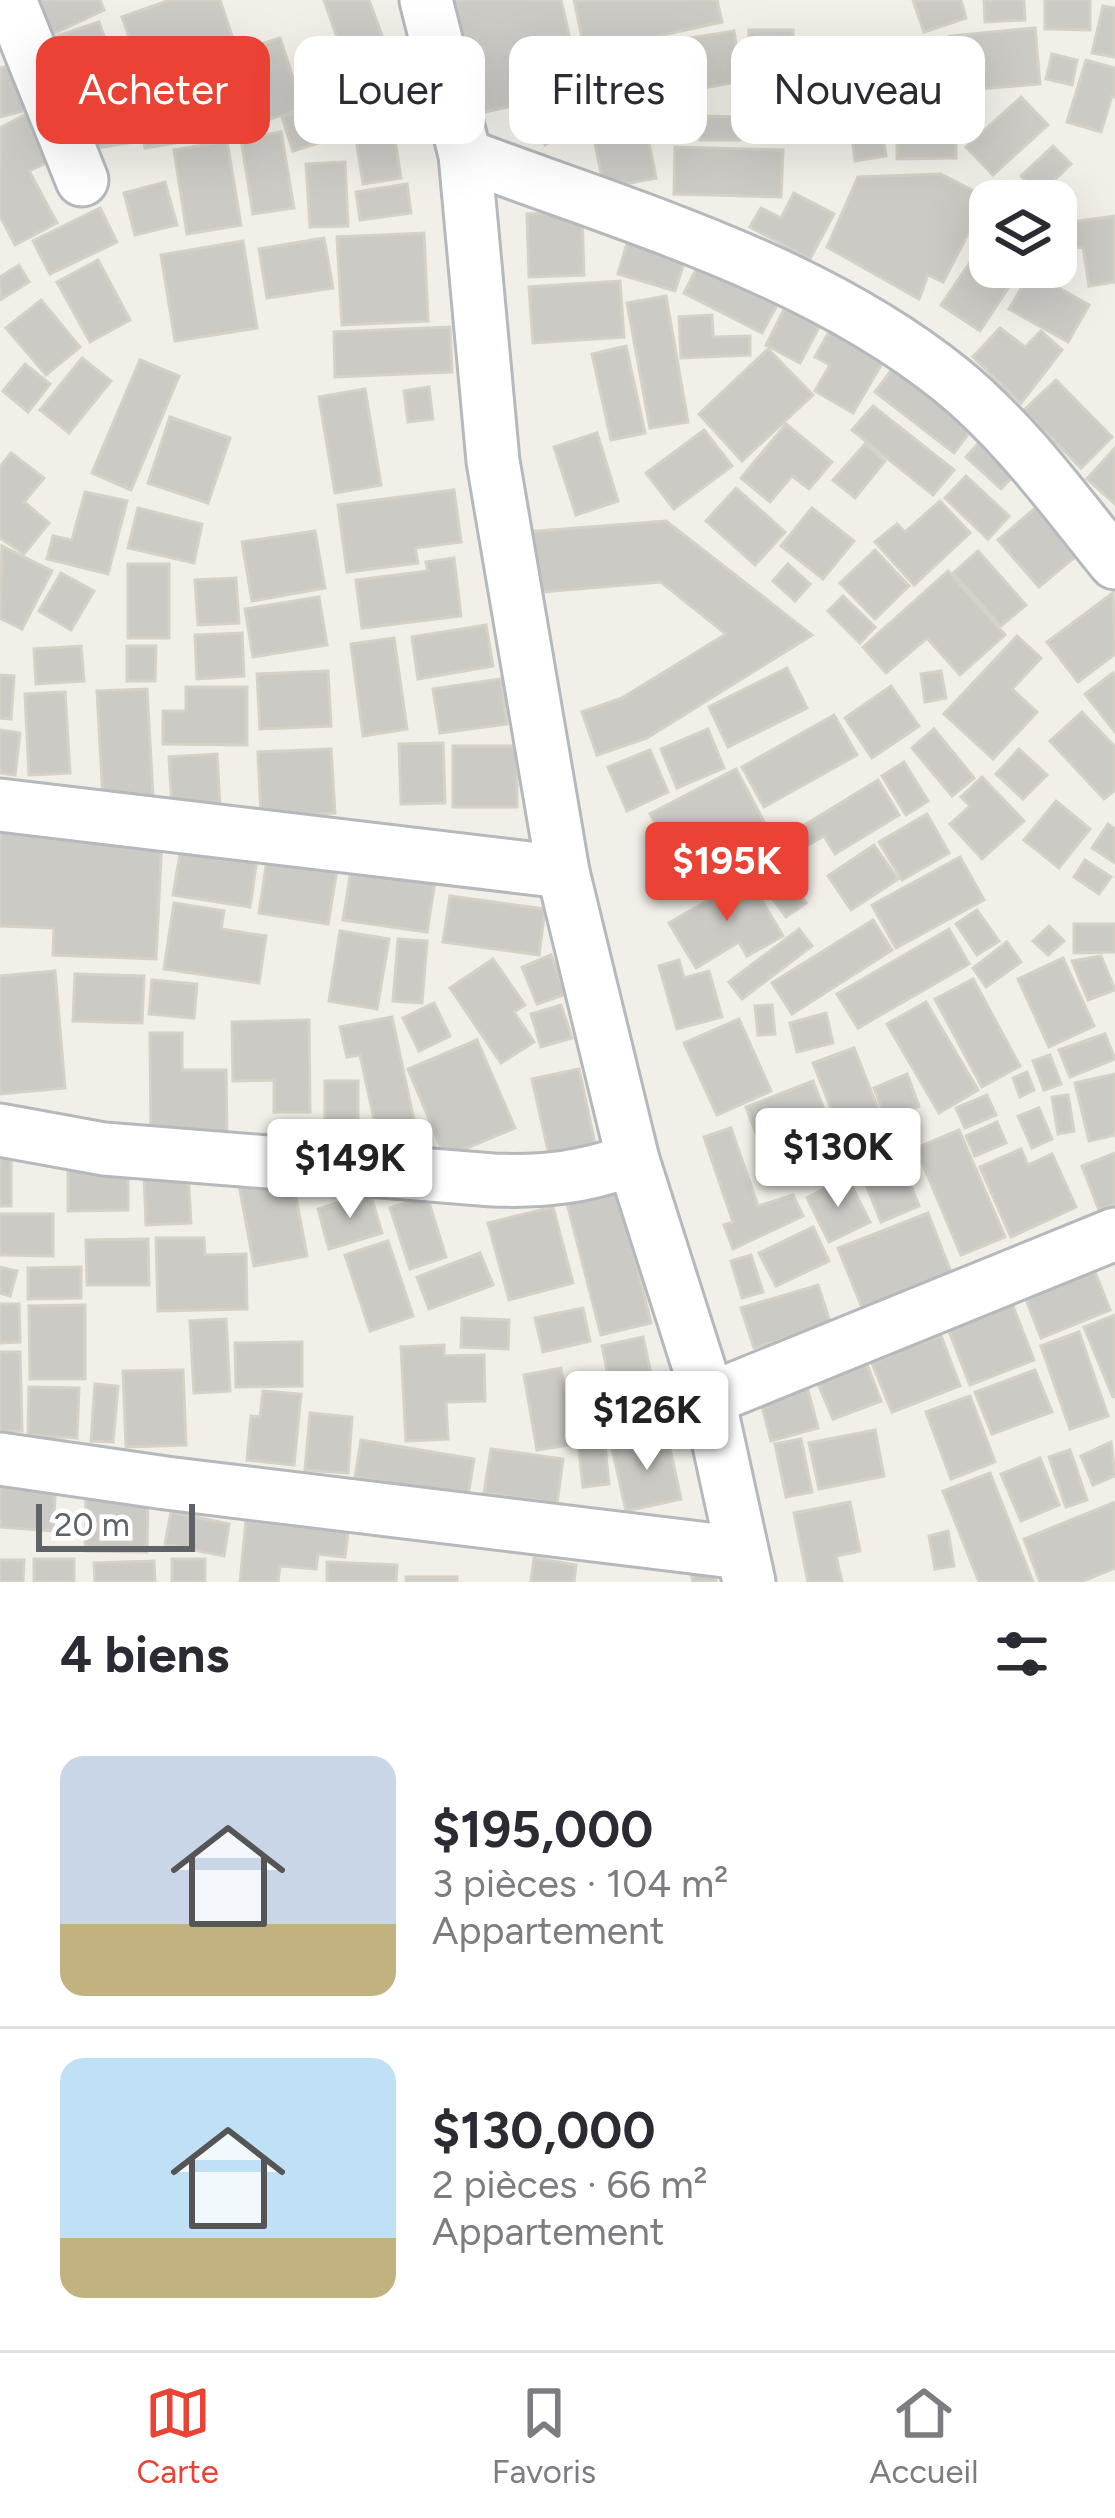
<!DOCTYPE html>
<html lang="fr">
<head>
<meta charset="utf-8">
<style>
  body { margin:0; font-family:Figtree,sans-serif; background:#f7f7f7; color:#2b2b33; height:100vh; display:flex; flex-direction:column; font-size:45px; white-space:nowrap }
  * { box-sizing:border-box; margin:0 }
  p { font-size:39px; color:#7c7c81 }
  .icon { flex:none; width:66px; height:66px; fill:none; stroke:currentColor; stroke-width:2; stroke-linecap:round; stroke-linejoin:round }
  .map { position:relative; height:1582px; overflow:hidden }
  .sheet { display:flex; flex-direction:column; background:#fff; flex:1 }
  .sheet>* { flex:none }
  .banner { position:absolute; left:36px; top:36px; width:1044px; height:108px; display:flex; gap:24px }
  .tools { position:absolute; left:969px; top:180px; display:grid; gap:24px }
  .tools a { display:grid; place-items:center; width:108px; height:108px; border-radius:24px; background:#fff; box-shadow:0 12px 48px #0002; font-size:60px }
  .scale { position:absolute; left:36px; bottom:30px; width:159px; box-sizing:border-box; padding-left:12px; border:6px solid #5f6368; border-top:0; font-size:33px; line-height:42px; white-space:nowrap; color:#5f6368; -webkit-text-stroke:9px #fff; paint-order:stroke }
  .price { position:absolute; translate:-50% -102px; padding:0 27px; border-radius:12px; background:#fff; color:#222; font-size:39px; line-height:78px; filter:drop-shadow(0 3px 6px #0008) }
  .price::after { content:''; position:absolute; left:50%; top:72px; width:36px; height:27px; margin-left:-18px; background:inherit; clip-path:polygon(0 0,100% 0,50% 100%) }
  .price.current { background:#ea4335; color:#fff }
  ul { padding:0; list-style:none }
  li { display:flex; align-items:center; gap:36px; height:300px; padding:0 60px }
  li+li { border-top:3px solid #e1e1e2 }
  li span { display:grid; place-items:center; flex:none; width:336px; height:240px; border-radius:24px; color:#555 }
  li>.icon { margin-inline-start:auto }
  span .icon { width:144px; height:144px; fill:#fffc; stroke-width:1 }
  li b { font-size:51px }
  h2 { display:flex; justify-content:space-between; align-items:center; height:144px; padding:0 60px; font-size:51px }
  .tag { padding:0 42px; border-radius:24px; background:#fff; box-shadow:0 12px 48px #0002; font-size:42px; line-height:108px }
  .tag.current { background:#ea4335; color:#fff }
  .tab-bar { display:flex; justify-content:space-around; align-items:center; height:168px; border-top:3px solid #e1e1e2; background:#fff; font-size:33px; color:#7c7c81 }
  .tab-bar a { display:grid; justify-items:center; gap:6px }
  .tab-bar .current { color:#ea4335 }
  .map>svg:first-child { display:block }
</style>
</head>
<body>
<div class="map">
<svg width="1115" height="1582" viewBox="0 0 1115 1582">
  <rect width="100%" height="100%" fill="#f1efe8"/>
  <!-- building -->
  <g fill="#cccac5" stroke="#d6d1c6" stroke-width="3">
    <path d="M21 0H100L104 10 40 40Z"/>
    <path d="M170 0H220L232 36 140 68 122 17Z"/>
    <path d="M324 0H369L393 66 352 80Z"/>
    <path d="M454 0H561L582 90 481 113Z"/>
    <path d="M574 0H717L722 22 658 36 665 68 592 85Z"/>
    <path d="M913 0H961L966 18 924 32Z"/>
    <path d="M984 0H1024L1025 20 985 22Z"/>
    <path d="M1045 0H1090V30L1045 29Z"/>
    <path d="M1103 6 1115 8V57L1092 53Z"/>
    <path d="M99 22 121 85 68 103 45 40Z"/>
    <path d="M1035 28 1040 84 955 91 950 36Z"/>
    <path d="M749 30H793V62L821 63V82H796V98L748 97Z"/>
    <path d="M734 31 742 81 681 92 672 41Z"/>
    <path d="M280 38 294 81 335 68 344 96 225 133 202 62Z"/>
    <path d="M878 54 882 106 841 109 838 57Z"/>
    <path d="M1052 54 1077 60 1072 85 1046 79Z"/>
    <path d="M943 55 946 93 895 95 893 58Z"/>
    <path d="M1086 60 1115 68V97L1112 96 1101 132 1067 122Z"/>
    <path d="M21 62 35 108 0 117V68Z"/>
    <path d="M207 85 216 136 145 148 136 97Z"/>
    <path d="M639 93 656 178 604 188 587 104Z"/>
    <path d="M569 97 586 121 545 145 526 108Z"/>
    <path d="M1021 97 1048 125 993 175 966 147Z"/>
    <path d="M917 101 918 118 893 119 892 102Z"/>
    <path d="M332 102 343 135 293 151 282 117Z"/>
    <path d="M751 105 805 109 803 139 749 134Z"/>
    <path d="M36 109 61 156 29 171 57 223 15 245 0 216V128Z"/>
    <path d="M128 109 134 142 84 150 78 117Z"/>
    <path d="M880 115 886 156 855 161 850 119Z"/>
    <path d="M701 116 741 117 740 140H700Z"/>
    <path d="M392 120 401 178 363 184 354 126Z"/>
    <path d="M956 126V158L897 159V128Z"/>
    <path d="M281 132 294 208 253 214 241 139Z"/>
    <path d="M227 141 241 225 187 234 174 150Z"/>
    <path d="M1053 146 1071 164 1039 195 1021 176Z"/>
    <path d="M675 147 783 150 781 197 674 194Z"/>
    <path d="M345 162 348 226 310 227 306 164Z"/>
    <path d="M941 174 987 198 943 282 928 275 919 299 827 247 858 177Z"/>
    <path d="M165 182 177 225 135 235 124 193Z"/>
    <path d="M407 184 411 213 360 220 356 192Z"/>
    <path d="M794 193 834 214 810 259 750 227 761 208 781 218Z"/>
    <path d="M100 208 117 242 50 274 33 241Z"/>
    <path d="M582 212 584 275 529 277 527 214Z"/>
    <path d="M1115 216V282L1089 286 1083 247 1067 249 1065 223Z"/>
    <path d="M631 230 689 247 675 291 618 274Z"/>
    <path d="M424 233 428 321 342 325 337 237Z"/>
    <path d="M990 233V267H1022L980 331 941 305Z"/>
    <path d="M324 238 333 288 267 298 259 249Z"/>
    <path d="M243 241 257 328 175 341 161 255Z"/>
    <path d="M704 254 783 294 762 333 684 293Z"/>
    <path d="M98 260 130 320 90 342 57 282Z"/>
    <path d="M19 265 29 282 0 300V277Z"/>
    <path d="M1031 272 1089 305 1068 342 1009 309Z"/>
    <path d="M620 281 624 337 533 343 529 287Z"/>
    <path d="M666 296 688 422 650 428 627 303Z"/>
    <path d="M790 298 825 316 800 363 766 345Z"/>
    <path d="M41 300 80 347 46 375 6 328Z"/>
    <path d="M712 315 713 337 750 336V355L681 358 679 317Z"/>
    <path d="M834 323 888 353 853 413 815 391 830 365 815 357Z"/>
    <path d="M450 327 452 372 335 377 334 332Z"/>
    <path d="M1000 328 1025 347 1041 331 1062 350 1021 403 973 357Z"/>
    <path d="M626 346 645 433 611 440 592 354Z"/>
    <path d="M768 349 813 395 742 461 699 414Z"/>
    <path d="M82 358 111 381 69 433 40 410Z"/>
    <path d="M900 359 980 418 954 453 875 392Z"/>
    <path d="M140 360 179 376 131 490 92 473Z"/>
    <path d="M25 364 50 384 28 412 3 391Z"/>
    <path d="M1056 380 1112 437 1081 468 1024 410Z"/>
    <path d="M429 387 433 419 408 422 404 391Z"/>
    <path d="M365 389 381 485 335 493 319 397Z"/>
    <path d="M873 406 954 470 933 495 852 430Z"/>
    <path d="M170 417 230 438 208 503 148 483Z"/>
    <path d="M786 424 832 462 809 489 792 476 770 502 741 478Z"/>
    <path d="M704 430 732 466 674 509 646 473Z"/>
    <path d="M597 433 618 501 576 515 554 447Z"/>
    <path d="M985 436 1021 468 1001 489 966 457Z"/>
    <path d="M865 444 885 461 855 498 833 480Z"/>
    <path d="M1115 448V504L1087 479Z"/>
    <path d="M11 453 44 478 24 502 49 523 24 554 0 538V467Z"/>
    <path d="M966 476 1009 516 988 539 945 498Z"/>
    <path d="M736 488 785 532 755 565 706 521Z"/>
    <path d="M454 490 461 542 415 548 418 563 347 572 338 505Z"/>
    <path d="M85 492 127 501 108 574 47 559 53 536 72 540Z"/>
    <path d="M940 501 970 533 914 585 875 542 897 524 905 532Z"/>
    <path d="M1040 504 1082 551 1039 587 998 540Z"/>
    <path d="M138 508 202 524 194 563 128 548Z"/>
    <path d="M812 508 854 541 823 579 781 546Z"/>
    <path d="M666 521 812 635 647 738 597 755 582 712 622 698 726 634 661 582 531 593 526 532Z"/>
    <path d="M315 531 325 588 252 601 242 542Z"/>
    <path d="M2 546 52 571 22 629 0 618Z"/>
    <path d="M875 550 909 586 875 619 840 583Z"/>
    <path d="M978 551 1026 605 1001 626 953 573Z"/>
    <path d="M454 558 461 616 362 628 356 580 428 571 426 562Z"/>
    <rect x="128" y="564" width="41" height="74"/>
    <path d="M788 564 810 584 795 601 773 581Z"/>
    <path d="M948 571 1005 635 960 675 927 638 886 673 863 647Z"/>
    <path d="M61 573 94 591 71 630 39 611Z"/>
    <path d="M236 578 239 623 198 625 195 580Z"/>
    <path d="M1113 593 1115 654 1078 682 1047 642Z"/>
    <path d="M843 596 875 627 860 643 828 611Z"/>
    <path d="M319 597 327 645 253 657 245 609Z"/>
    <path d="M486 625 493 666 418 679 412 637Z"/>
    <path d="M242 633 244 676 197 679 195 635Z"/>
    <path d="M1017 636 1041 658 1012 689 1037 712 993 759 944 714Z"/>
    <path d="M394 638 407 729 363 736 351 644Z"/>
    <path d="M81 646 84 681 36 684 34 649Z"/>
    <path d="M127 646H156L155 681H127Z"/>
    <path d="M787 668 807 708 728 747 709 707Z"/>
    <path d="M328 671 331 726 260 729 257 674Z"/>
    <path d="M941 671 946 698 925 702 921 674Z"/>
    <path d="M1113 673 1115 676V732L1085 694Z"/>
    <path d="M0 675 14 676 11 719 0 718Z"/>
    <path d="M501 679 507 724 440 733 433 689Z"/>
    <path d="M891 686 919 726 872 758 845 718Z"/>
    <path d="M186 687H247V745L163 744V711H186Z"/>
    <path d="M147 689 153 796 103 799 97 691Z"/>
    <path d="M65 692 70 773 29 775 25 694Z"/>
    <path d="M1082 712 1115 747V790L1104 799 1050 741Z"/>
    <path d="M834 715 857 755 764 807 742 767Z"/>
    <path d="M708 729 724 768 677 788 661 749Z"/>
    <path d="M934 729 974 778 952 796 912 748Z"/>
    <path d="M0 730 20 733 15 775 0 773Z"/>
    <path d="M443 743 445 803 401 804 399 744Z"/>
    <rect x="453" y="746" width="64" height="61"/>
    <path d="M331 749 335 813 261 817 258 752Z"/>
    <path d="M1019 749 1047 775 1023 799 996 774Z"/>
    <path d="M650 750 668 792 627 811 608 767Z"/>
    <path d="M217 754 220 806 172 809 169 757Z"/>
    <path d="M904 762 928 801 906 815 882 776Z"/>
    <path d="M736 769 777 846 703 885 692 863 679 869 650 814Z"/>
    <path d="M982 777 1024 821 982 859 950 824 970 806 961 797Z"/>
    <path d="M878 780 899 815 835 854 824 836 808 845 798 829Z"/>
    <path d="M1056 801 1090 829 1059 868 1024 840Z"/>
    <path d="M927 814 949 853 902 880 879 842Z"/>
    <path d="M1108 824 1115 829V863L1092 848Z"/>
    <path d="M0 829 162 837 156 959 53 955 54 928 0 926Z"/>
    <path d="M874 845 898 879 851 910 828 876Z"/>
    <path d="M181 848 257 859 250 907 173 895Z"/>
    <path d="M960 857 984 900 896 948 872 905Z"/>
    <path d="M267 860 337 870 328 924 259 913Z"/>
    <path d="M1085 860 1111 877 1099 894 1074 877Z"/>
    <path d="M777 865 806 903 786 917 758 879Z"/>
    <path d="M351 870 435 881 427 932 343 920Z"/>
    <path d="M748 877 783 936 747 956 739 942 696 968 669 923Z"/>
    <path d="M450 896 545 909 539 955 443 942Z"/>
    <path d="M174 903 224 911 221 929 266 936 259 983 164 969Z"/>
    <path d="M977 910 999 941 977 955 956 924Z"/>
    <path d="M873 920 892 950 792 1014 772 983Z"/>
    <path d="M1074 924H1115V952L1074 953Z"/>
    <path d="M1049 926 1064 941 1048 955 1033 941Z"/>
    <path d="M799 929 812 946 742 999 729 982Z"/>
    <path d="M949 929 969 964 858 1028 837 994Z"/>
    <path d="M340 931 389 939 377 1009 329 1001Z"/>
    <path d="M398 939 427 941 422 1003 393 1001Z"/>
    <path d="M1007 942 1021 962 986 987 973 968Z"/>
    <path d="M551 955 566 994 537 1004 522 967Z"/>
    <path d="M1101 956 1115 990 1088 1000 1072 961Z"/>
    <path d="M1063 958 1094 1026 1049 1047 1018 979Z"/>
    <path d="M493 959 525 1005 514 1012 534 1042 501 1063 450 988Z"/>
    <path d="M679 960 684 978 709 971 722 1017 677 1029 659 966Z"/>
    <path d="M55 971 65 1088 0 1094V976Z"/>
    <path d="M75 974 144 976 142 1023 73 1021Z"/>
    <path d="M973 979 1020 1066 982 1087 935 999Z"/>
    <path d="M152 980 197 984 194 1018 149 1014Z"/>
    <path d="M926 1002 978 1090 939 1113 887 1024Z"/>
    <path d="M434 1003 450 1036 419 1051 403 1018Z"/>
    <path d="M561 1005 572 1038 541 1047 531 1014Z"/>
    <path d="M772 1005 775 1034 758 1035 755 1006Z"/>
    <path d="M826 1013 833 1043 797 1052 790 1023Z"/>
    <path d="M392 1017 419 1144 381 1151 360 1055 347 1057 340 1027Z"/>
    <path d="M739 1019 771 1091 717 1115 684 1043Z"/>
    <path d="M309 1020 310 1112H274V1080L233 1081 232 1022Z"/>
    <path d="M150 1033H182V1070H226L227 1139 151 1140Z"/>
    <path d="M1105 1034 1115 1059 1070 1077 1059 1050Z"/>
    <path d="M477 1040 515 1128 445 1157 408 1069Z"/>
    <path d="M854 1048 890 1139 849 1154 813 1063Z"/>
    <path d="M1050 1055 1061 1084 1044 1090 1033 1061Z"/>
    <path d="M579 1069 595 1144 549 1155 532 1079Z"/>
    <path d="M1027 1072 1034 1090 1020 1097 1013 1078Z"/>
    <path d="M907 1074 919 1106 886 1120 874 1088Z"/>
    <path d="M1115 1074V1135L1089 1141 1075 1083Z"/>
    <rect x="325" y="1081" width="33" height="54"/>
    <path d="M813 1081 841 1153 824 1161 828 1172 806 1181 795 1153 783 1159 775 1136 759 1141 746 1107Z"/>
    <path d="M987 1095 996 1115 965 1128 956 1108Z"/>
    <path d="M1068 1095 1074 1131 1058 1134 1052 1097Z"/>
    <path d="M1039 1108 1052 1139 1032 1148 1018 1116Z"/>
    <path d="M997 1122 1006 1143 975 1156 966 1136Z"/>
    <path d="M731 1128 758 1206 793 1195 803 1216 733 1249 724 1225 733 1222 704 1137Z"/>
    <path d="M959 1130 1005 1237 961 1255 916 1148Z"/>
    <rect x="0" y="1144" width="11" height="62"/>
    <path d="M895 1146 919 1206 881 1222 857 1162Z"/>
    <path d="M1021 1149 1028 1165 1052 1154 1076 1207 1011 1237 980 1167Z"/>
    <path d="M1115 1153V1204L1099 1210 1082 1166Z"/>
    <path d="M128 1166V1210L68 1211V1167Z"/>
    <path d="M188 1172 191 1223 146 1225 144 1175Z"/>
    <path d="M292 1176 307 1256 254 1266 239 1185Z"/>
    <path d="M847 1177 870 1222 829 1242 807 1198Z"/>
    <path d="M617 1186 651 1323 601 1335 566 1199Z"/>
    <path d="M370 1193 382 1233 329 1249 318 1209Z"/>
    <path d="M427 1196 446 1257 410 1269 390 1208Z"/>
    <path d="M553 1207 573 1283 509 1300 488 1223Z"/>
    <path d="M928 1213 952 1275 863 1310 838 1248Z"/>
    <path d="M0 1214H53V1256L0 1255Z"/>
    <path d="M813 1227 829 1261 776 1286 759 1253Z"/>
    <path d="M156 1238H204L205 1255 246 1254 247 1309 158 1311Z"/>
    <path d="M148 1239 149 1285H87L86 1240Z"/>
    <path d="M388 1241 413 1316 370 1331 345 1255Z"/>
    <path d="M480 1253 493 1285 429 1309 417 1277Z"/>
    <path d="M751 1255 763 1292 742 1298 731 1261Z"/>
    <path d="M0 1267 17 1271 10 1296 0 1293Z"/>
    <path d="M81 1267V1298L28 1299V1268Z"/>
    <path d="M1093 1267 1110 1310 1041 1338 1024 1294Z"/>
    <path d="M818 1285 831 1325 754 1348 741 1308Z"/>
    <path d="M1011 1301 1034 1360 970 1385 947 1326Z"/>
    <path d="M0 1304H19L20 1342 0 1343Z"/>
    <path d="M85 1305V1379H30L29 1306Z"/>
    <path d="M583 1308 590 1341 543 1352 535 1318Z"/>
    <path d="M1115 1315V1396L1113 1397 1084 1327Z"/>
    <path d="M462 1318 509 1320 508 1349 461 1347Z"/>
    <path d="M226 1319 230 1391 194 1393 190 1321Z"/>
    <path d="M1079 1332 1108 1416 1070 1429 1041 1346Z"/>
    <path d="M917 1333 922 1343 941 1336 960 1386 892 1412 872 1363 892 1355 888 1345Z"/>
    <path d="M643 1337 663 1429 621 1438 602 1346Z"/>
    <path d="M302 1342V1386L236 1387 235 1343Z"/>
    <path d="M444 1345V1356L484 1355 485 1401 446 1402 448 1439 406 1441 401 1347Z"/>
    <path d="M0 1352H20L22 1431H0Z"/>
    <path d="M865 1359 881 1401 833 1419 816 1379Z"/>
    <path d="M561 1368 575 1444 537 1450 524 1375Z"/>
    <path d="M183 1370 186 1445 126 1447 123 1371Z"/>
    <path d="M1035 1370 1052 1412 992 1434 975 1392Z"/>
    <path d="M805 1379 818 1428 771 1441 758 1391Z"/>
    <path d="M95 1384 118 1386 113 1442 91 1441Z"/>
    <path d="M29 1387 79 1388 77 1438 28 1435Z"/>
    <path d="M263 1391 301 1394 294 1465 247 1460 251 1416 260 1417Z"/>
    <path d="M970 1396 995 1462 951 1479 926 1412Z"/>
    <path d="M601 1408 609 1484 583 1487 575 1410Z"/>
    <path d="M310 1413 352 1417 348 1473 305 1470Z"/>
    <path d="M875 1430 884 1476 819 1489 809 1443Z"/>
    <path d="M667 1435 681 1499 626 1511 612 1448Z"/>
    <path d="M801 1439 812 1492 786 1497 775 1444Z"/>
    <path d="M361 1440 474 1459 468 1496 355 1477Z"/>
    <path d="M1111 1442 1115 1476 1093 1485 1081 1456Z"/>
    <path d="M491 1449 563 1459 557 1503 484 1493Z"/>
    <path d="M1070 1450 1087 1500 1066 1507 1049 1457Z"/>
    <path d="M1040 1458 1059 1505 1021 1521 1001 1474Z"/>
    <path d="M990 1473 1033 1582H979L943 1491Z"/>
    <path d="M0 1477 56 1481 53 1531 0 1527Z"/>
    <path d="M86 1496 148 1497 147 1552 85 1551Z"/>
    <path d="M850 1502 860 1551 836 1556 842 1582H808L794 1513Z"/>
    <path d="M1115 1502V1568L1081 1582H1040L1024 1539Z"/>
    <path d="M171 1512 229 1524 224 1556 165 1544Z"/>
    <path d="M246 1521 348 1532 345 1557 318 1554 316 1569 280 1566 278 1582H240Z"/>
    <path d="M948 1531 954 1566 935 1569 929 1536Z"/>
    <path d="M534 1558 576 1565 574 1582H531Z"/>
    <rect x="34" y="1559" width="40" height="23"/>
    <rect x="172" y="1559" width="33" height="23"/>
    <path d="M0 1560H24L23 1582H0Z"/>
    <path d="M154 1561 155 1582H95L94 1563Z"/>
    <path d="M327 1562 397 1565 396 1582H327Z"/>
    <path d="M714 1567 716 1582H693L691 1572Z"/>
    <rect x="406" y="1577" width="51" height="5"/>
  </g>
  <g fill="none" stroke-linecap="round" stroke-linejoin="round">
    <!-- minor casing -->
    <g stroke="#b5b8bc" stroke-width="57">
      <g id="minor">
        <path d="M10 0 82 180"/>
        <path d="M426 0 465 155 493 461 563 872 633 1160 709 1399 749 1582"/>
        <path d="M465 155C629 217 812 268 951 380 1015 432 1063 499 1115 563"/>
        <path d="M0 805 563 872"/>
        <path d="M0 1130 104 1149 493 1180C547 1182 582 1177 633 1160"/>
        <path d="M709 1399 1115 1234"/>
        <path d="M0 1459 166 1483 741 1553"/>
      </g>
    </g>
    <!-- minor -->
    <use href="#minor" stroke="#fff" stroke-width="51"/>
  </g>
</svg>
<div class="tools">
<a><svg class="icon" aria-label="layers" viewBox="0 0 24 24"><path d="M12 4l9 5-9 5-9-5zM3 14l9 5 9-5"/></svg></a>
</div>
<div class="scale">20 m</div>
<b class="price current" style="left:727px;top:924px">$195K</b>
<b class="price" style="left:838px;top:1210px">$130K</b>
<b class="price" style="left:350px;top:1221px">$149K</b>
<b class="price" style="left:647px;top:1473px">$126K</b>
<div class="banner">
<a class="tag current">Acheter</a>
<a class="tag">Louer</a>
<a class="tag">Filtres</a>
<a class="tag">Nouveau</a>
</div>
</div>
<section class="sheet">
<h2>4 biens<svg class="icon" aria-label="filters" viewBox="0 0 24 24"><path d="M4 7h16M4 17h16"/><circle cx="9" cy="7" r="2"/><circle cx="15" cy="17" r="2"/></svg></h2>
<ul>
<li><span style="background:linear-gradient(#c9d6e8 70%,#c2b280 0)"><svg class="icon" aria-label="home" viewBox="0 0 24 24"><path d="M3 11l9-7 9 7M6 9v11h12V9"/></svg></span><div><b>$195,000</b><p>3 pièces · 104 m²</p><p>Appartement</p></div></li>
<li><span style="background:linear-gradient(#bfe0f5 75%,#c2b280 0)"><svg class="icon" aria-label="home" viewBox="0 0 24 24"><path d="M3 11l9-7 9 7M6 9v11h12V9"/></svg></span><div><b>$130,000</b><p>2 pièces · 66 m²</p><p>Appartement</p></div></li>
</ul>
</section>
<nav class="tab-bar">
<a class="current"><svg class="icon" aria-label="map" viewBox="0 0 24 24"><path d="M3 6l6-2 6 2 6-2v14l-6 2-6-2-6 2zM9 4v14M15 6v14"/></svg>Carte</a>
<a><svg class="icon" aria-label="saved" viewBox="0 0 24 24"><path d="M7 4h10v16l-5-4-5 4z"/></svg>Favoris</a>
<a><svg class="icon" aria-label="home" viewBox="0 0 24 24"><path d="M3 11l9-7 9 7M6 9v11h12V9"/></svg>Accueil</a>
</nav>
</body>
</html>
